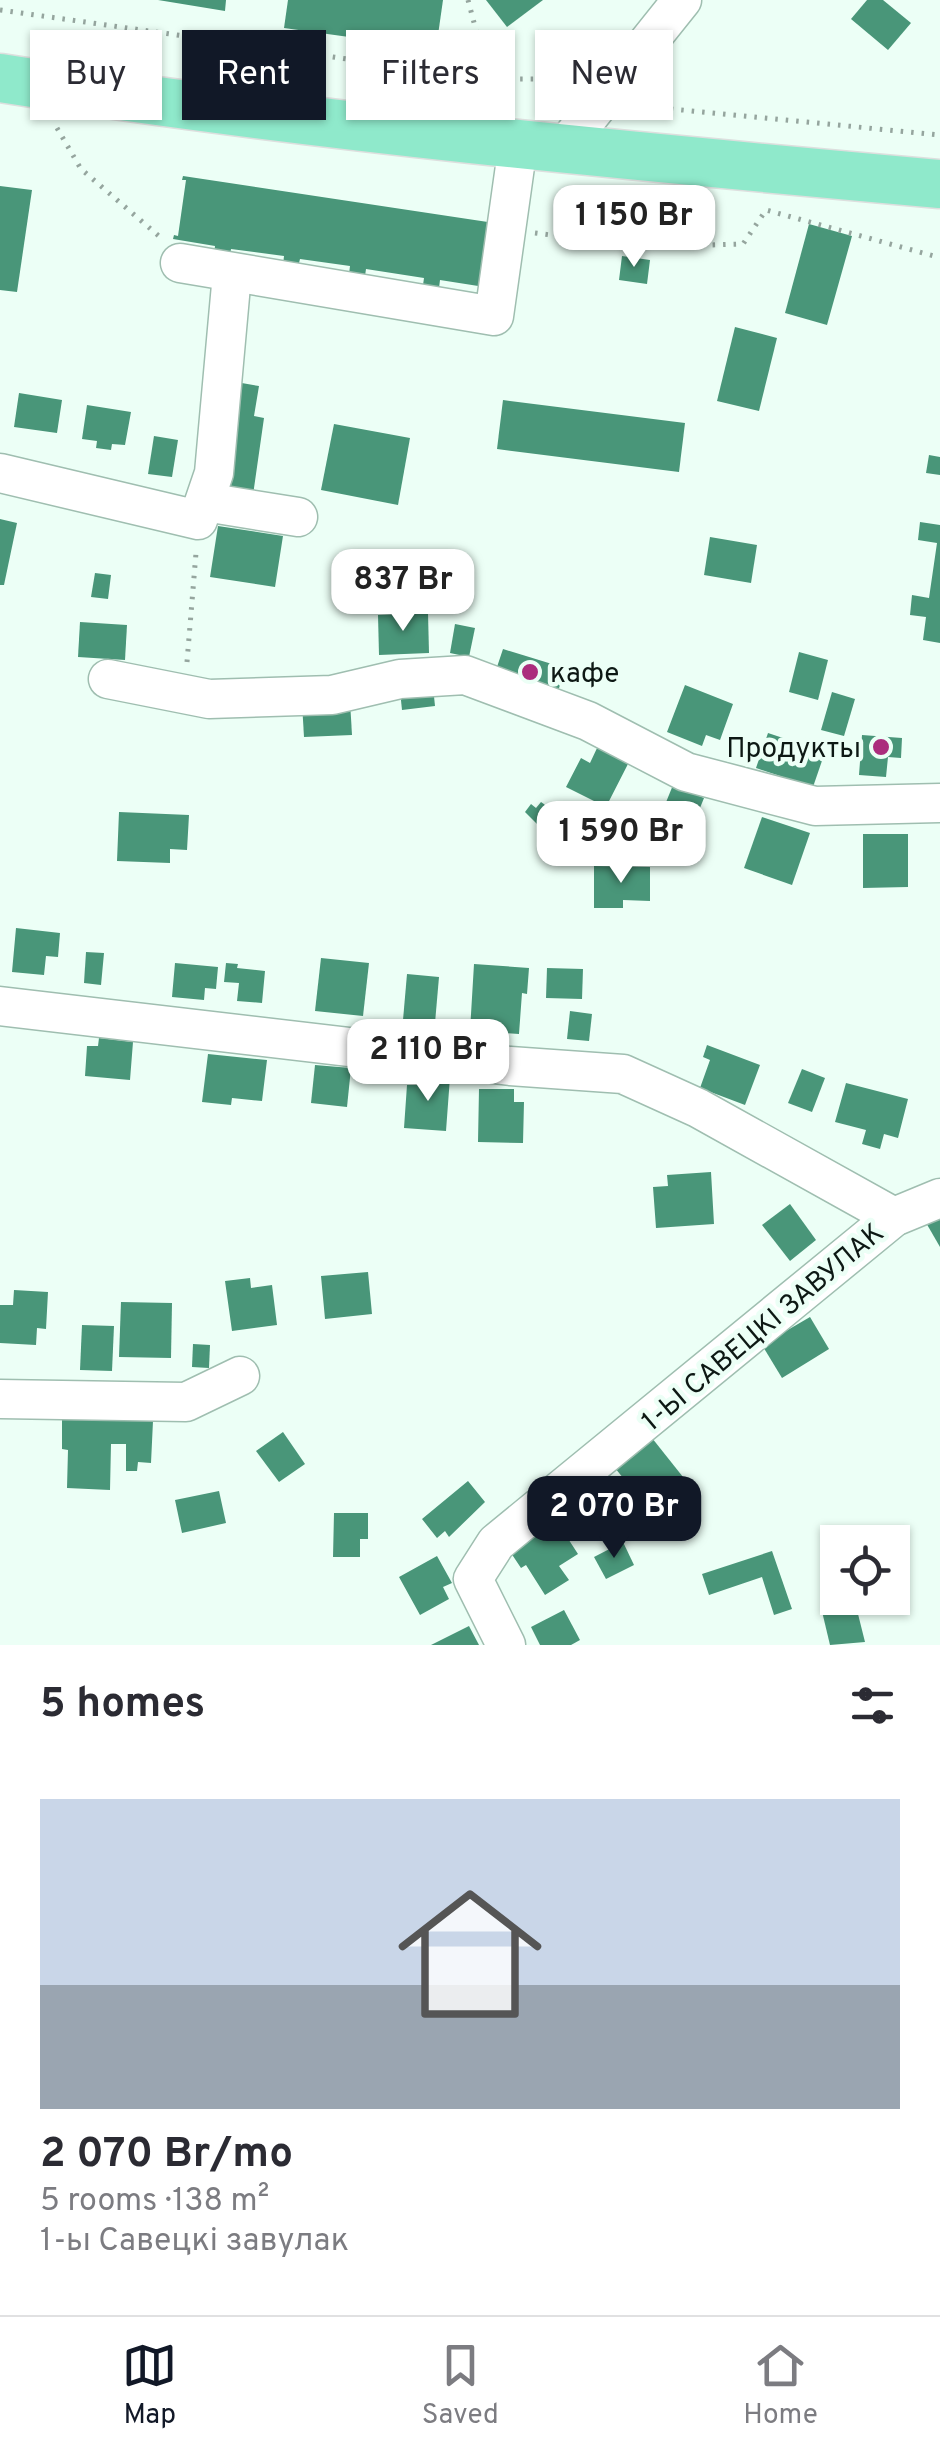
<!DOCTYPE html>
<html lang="en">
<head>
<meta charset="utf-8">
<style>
  body { margin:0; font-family:Overpass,sans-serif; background:#f7f7f7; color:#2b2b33; height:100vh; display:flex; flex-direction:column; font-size:38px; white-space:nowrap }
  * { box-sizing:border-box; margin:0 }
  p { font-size:32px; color:#7c7c81 }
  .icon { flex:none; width:55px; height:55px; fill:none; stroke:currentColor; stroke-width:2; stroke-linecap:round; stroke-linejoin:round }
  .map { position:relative; height:1645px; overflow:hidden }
  .details { display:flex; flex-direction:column; background:#fff; flex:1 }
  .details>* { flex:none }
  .banner { position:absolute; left:30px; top:30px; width:880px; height:90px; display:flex; gap:20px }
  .fabs { position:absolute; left:820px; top:1525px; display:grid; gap:20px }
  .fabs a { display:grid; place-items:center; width:90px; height:90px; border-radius:0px; background:#fff; box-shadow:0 2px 8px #0004; font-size:50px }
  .price { position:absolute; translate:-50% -85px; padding:0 22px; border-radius:20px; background:#fff; color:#222; font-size:32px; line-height:65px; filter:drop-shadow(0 2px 5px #0008) }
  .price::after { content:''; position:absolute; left:50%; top:60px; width:30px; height:22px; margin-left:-15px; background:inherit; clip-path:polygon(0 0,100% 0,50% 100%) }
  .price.selected { background:#111827; color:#fff }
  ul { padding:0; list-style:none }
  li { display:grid; align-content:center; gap:20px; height:530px; padding:0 40px }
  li+li { border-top:2px solid #e1e1e2 }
  li span { display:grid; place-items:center; height:310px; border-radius:0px; color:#555 }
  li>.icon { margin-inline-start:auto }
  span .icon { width:180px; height:180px; fill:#fffc; stroke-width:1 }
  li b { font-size:42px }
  h2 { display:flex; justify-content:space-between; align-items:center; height:120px; padding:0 40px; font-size:42px }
  .pill { padding:0 35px; border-radius:0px; background:#fff; box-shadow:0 2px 8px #0004; font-size:35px; line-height:90px }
  .pill.selected { background:#111827; color:#fff }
  .tab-bar { display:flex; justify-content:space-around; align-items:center; height:140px; border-top:2px solid #e1e1e2; background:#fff; font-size:28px; color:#7c7c81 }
  .tab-bar a { display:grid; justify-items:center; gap:5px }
  .tab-bar .selected { color:#111827 }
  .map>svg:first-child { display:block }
</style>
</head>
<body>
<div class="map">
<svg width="940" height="1645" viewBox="0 0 940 1645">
  <rect width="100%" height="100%" fill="#ecfff6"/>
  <!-- building -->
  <g fill="#499679">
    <path d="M158 0H226L225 11Z"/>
    <path d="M288 0H443L436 49 284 28Z"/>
    <path d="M486 0H543L507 27Z"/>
    <path d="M867 0H883L911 23 888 50 851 19Z"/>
    <path d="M183 176 501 224 491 288 440 280 439 288 423 285 424 278 366 269 365 276 349 274 350 266 300 259 298 267 283 265 284 256 231 249 230 256 214 254 215 246 173 239 174 235 178 236 186 180H182Z"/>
    <path d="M0 186 32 190 17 292 0 290Z"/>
    <path d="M809 224 852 236 827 325 785 313Z"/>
    <path d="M622 256 650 260 647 284 619 280Z"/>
    <path d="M735 327 777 338 759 411 717 401Z"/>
    <path d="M236 382 259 386 254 416 264 418 253 495 227 491 239 408 233 407Z"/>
    <path d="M19 393 62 400 57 433 14 427Z"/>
    <path d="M503 400 685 423 679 472 497 449Z"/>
    <path d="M87 405 131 412 125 445 112 444 111 450 96 448 97 441 82 439Z"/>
    <path d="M334 424 410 438 398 505 321 490Z"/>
    <path d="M154 436 178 440 172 477 148 474Z"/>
    <path d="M929 455 940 457V475L926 473Z"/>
    <path d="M0 519 17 523 4 585H0Z"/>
    <path d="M920 522 940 525V643L923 640 926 617 910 615 912 595 929 598 937 543 918 540Z"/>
    <path d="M218 526 283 536 275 587 210 577Z"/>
    <path d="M710 537 757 545 751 583 704 575Z"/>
    <path d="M95 573 111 575 108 599 91 597Z"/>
    <path d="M428 613 429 653 379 655 378 615Z"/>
    <path d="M80 622 127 625 125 660 78 657Z"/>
    <path d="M455 624 475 628 469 657 450 653Z"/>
    <path d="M503 649 565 668 557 695 494 676Z"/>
    <path d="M799 652 828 660 818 700 789 692Z"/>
    <path d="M685 685 733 704 720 740 706 735 702 746 667 732Z"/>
    <path d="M433 687 435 706 402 710 400 691Z"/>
    <path d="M832 692 855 699 844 736 821 730Z"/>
    <path d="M350 701 352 735 304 737 302 703Z"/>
    <path d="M768 733 825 752 813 787 756 768Z"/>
    <path d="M862 735 902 738 901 758 888 757 886 777 859 775Z"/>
    <path d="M598 746 629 762 606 807 566 787 581 758 590 763Z"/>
    <path d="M673 785 704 798 689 835 658 822Z"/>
    <path d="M541 802 558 814 544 831 525 812 531 804 536 808Z"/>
    <path d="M119 812 189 815 187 850 170 849V863L117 861Z"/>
    <path d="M762 817 810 833 792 885 744 868Z"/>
    <path d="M863 834H908V887L863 888Z"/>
    <path d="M594 866 650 867V901L623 900V908H594Z"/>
    <path d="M16 928 60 933 58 957 46 956 44 975 12 972Z"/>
    <path d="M86 952 104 953 101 985 84 983Z"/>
    <path d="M321 958 369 963 363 1016 315 1011Z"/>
    <path d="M175 963 218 967 216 989 205 988 204 1000 172 997Z"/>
    <path d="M226 963 238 964 237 968 265 971 262 1003 237 1001 239 983 224 982Z"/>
    <path d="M474 964 529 968 527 994 522 993 519 1034 470 1031Z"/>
    <path d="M547 968 583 969 582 999 546 998Z"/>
    <path d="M407 974 439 977 435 1023 403 1020Z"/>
    <path d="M570 1011 592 1014 589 1041 567 1039Z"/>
    <path d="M99 1038 133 1042 130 1080 85 1076 87 1046H98Z"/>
    <path d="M707 1045 760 1065 745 1105 700 1088 710 1060 703 1057Z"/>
    <path d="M208 1054 267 1060 262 1101 232 1098 231 1105 202 1102Z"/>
    <path d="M315 1065 351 1068 347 1107 311 1103Z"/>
    <path d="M802 1069 825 1078 812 1112 788 1103Z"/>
    <path d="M418 1075 450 1077 446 1131 404 1128 407 1085H417Z"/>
    <path d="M846 1083 908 1099 898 1138 884 1134 880 1149 862 1144 866 1130 835 1122Z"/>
    <path d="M479 1089H514V1102H524L523 1143 478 1142Z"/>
    <path d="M711 1172 714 1224 656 1228 653 1187 668 1186 667 1175Z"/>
    <path d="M790 1204 816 1240 790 1261 762 1225Z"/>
    <path d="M940 1213V1247L925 1221Z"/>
    <path d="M368 1272 372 1314 325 1319 321 1276Z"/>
    <path d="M250 1278 251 1288 272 1285 277 1325 232 1331 225 1281Z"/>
    <path d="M14 1290 48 1292 46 1329 37 1328 36 1345 0 1343V1305H13Z"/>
    <path d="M121 1302 172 1303 171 1358 119 1357Z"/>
    <path d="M810 1317 829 1349 782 1378 762 1345Z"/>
    <path d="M82 1325 114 1326 112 1371 80 1370Z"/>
    <path d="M193 1344 210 1345 209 1368 192 1367Z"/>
    <path d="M62 1418 153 1421 151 1463 138 1462 137 1471H126V1444H111L110 1490 67 1488 68 1450 62 1449Z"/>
    <path d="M283 1432 305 1464 279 1482 256 1451Z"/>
    <path d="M652 1438 683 1477 646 1506 615 1468Z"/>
    <path d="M468 1481 485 1502 449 1537 445 1531 437 1538 422 1519Z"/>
    <path d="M219 1491 226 1523 182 1533 175 1500Z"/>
    <path d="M567 1512 576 1527 565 1534 578 1554 559 1566 569 1580 545 1595 526 1565 521 1568 509 1550Z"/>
    <path d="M334 1513H368V1539H360V1557H333Z"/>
    <path d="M623 1542 634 1565 606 1579 594 1557Z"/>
    <path d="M772 1551 792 1609 774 1615 762 1577 709 1595 702 1574Z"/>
    <path d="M437 1556 452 1583 443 1587 449 1599 420 1615 399 1577Z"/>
    <path d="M843 1598H854L865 1642 830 1645 820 1603Z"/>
    <path d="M564 1610 580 1640 571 1645H540L531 1627Z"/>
    <path d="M469 1626 479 1645H431Z"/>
  </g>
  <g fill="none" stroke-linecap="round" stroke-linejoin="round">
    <!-- minor casing -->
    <g stroke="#9fbeb0" stroke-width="41">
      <g id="minor">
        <path d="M562 150 682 0"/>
        <path d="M180 263 494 316 518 145"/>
        <path d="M0 473 198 520 214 473 232 274"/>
        <path d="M205 502 298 517"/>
        <path d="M108 679 209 699 332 695 400 679 465 675 588 721 686 772 815 806 940 803"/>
        <path d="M0 1006 510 1066 623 1074 698 1108 894 1217"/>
        <path d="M0 1399 186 1402 240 1376"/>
        <path d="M506 1645 473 1579 496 1543 894 1217 940 1198"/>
      </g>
    </g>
    <!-- major casing -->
    <g stroke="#dddfde" stroke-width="51">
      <path id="major" d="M0 78C312 127 626 156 940 184"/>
    </g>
    <!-- path -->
    <g stroke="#95a59e" stroke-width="5" stroke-dasharray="2.5 8" stroke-linecap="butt">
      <path d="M468 0 489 79"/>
      <path d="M0 10 489 79H562L577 84"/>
      <path d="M640 102 672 109 940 135"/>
      <path d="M57 128 81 169 160 237"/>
      <path d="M535 233 646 247 743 244 766 210 934 256"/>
      <path d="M187 662 196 553"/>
    </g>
    <!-- minor -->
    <use href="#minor" stroke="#fff" stroke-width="38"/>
    <!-- major -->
    <use href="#major" stroke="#8fe9cb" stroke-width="48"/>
  </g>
  <!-- markers -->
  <g fill="#ab2d7d" stroke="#ecfff6" stroke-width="4">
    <circle cx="530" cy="672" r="10"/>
    <circle cx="881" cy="747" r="10"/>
  </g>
  <g text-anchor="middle" stroke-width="9" stroke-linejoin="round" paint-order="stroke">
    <!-- poi labels -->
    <g font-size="28" fill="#0d1814" stroke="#ecfff6" text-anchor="start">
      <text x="550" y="682">кафе</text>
      <text x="861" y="757" text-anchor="end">Продукты</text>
    </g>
    <!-- street labels -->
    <g font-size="28" fill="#0d1814" stroke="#ecfff6">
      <text transform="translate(762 1326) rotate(-40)" y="10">1-Ы САВЕЦКІ ЗАВУЛАК</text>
    </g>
  </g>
</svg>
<div class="fabs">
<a><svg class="icon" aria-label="locate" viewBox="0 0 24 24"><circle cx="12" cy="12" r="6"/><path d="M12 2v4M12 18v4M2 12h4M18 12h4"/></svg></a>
</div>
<b class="price" style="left:634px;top:270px">1 150 Br</b>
<b class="price" style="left:403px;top:634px">837 Br</b>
<b class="price" style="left:621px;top:886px">1 590 Br</b>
<b class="price" style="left:428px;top:1104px">2 110 Br</b>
<b class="price selected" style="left:614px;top:1561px">2 070 Br</b>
<div class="banner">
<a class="pill">Buy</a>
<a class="pill selected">Rent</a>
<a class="pill">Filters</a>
<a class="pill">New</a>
</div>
</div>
<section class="details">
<h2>5 homes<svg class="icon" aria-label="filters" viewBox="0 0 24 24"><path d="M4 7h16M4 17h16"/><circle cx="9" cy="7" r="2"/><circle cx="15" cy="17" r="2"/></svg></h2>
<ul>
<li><span style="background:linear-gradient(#c9d6e8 60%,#9aa5b1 0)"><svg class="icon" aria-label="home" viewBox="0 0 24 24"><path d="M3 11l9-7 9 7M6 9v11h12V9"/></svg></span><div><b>2 070 Br/mo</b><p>5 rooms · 138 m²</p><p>1-ы Савецкі завулак</p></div></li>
</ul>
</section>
<nav class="tab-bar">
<a class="selected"><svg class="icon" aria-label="map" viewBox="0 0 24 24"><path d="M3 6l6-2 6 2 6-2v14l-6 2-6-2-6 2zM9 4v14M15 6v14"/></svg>Map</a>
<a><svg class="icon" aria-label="saved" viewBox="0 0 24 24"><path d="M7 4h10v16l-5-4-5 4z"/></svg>Saved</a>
<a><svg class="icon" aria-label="home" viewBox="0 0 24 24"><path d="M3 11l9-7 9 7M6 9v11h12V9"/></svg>Home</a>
</nav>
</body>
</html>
